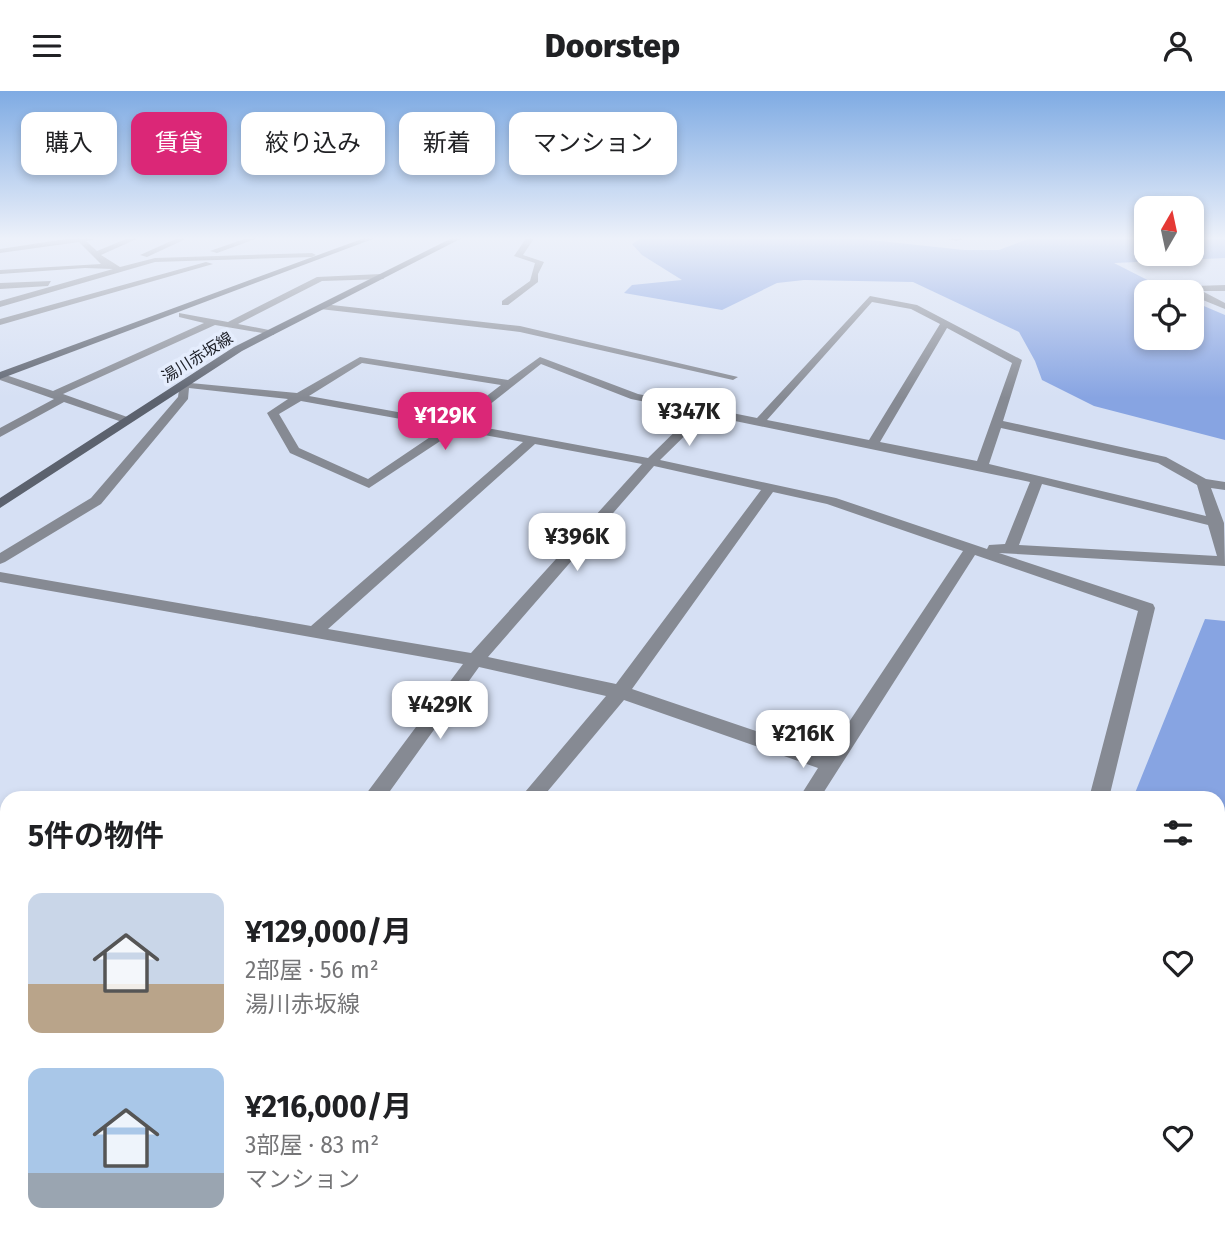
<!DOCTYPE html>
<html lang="ja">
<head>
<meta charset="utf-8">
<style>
  body { margin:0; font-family:"Fira Sans","Noto Sans JP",sans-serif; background:#f2f2f2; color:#202124; height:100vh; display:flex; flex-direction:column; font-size:26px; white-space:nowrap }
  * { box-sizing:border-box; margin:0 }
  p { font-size:23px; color:#757577 }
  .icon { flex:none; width:38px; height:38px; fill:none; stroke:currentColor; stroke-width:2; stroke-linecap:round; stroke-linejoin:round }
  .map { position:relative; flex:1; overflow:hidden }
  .side { position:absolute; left:0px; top:700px; width:1225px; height:450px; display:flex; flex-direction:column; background:#fff; border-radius:21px 21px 0 0; box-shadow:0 4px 10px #0003 }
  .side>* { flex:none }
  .banner { position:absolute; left:21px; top:21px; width:700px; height:63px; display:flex; gap:14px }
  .needle { width:46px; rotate:9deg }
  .tools { position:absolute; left:1134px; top:105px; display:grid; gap:14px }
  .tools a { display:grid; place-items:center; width:70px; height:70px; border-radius:14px; background:#fff; box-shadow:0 4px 10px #0003; font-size:35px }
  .price { position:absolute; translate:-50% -60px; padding:0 16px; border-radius:14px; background:#fff; color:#222; font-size:23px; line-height:46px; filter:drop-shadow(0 2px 4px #0008) }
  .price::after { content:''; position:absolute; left:50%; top:42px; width:21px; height:16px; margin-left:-10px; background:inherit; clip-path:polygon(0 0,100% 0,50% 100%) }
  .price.selected { background:#db2777; color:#fff }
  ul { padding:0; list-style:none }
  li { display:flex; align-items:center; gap:21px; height:175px; padding:0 28px }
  li span { display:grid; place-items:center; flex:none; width:196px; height:140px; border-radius:14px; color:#555 }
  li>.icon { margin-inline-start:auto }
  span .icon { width:84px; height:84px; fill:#fffc; stroke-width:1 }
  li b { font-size:30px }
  h2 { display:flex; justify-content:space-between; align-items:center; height:84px; padding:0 28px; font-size:30px }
  .chip { padding:0 24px; border-radius:14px; background:#fff; box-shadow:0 4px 10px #0003; font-size:24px; line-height:63px }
  .chip.selected { background:#db2777; color:#fff }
  header { display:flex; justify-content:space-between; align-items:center; height:91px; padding:0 28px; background:#fff; font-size:32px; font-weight:800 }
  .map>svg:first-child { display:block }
</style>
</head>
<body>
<header><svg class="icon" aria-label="menu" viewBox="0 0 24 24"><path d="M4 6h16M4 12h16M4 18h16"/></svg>Doorstep<svg class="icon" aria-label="person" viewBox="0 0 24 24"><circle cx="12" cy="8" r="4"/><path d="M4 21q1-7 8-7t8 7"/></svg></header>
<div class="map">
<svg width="1225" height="1149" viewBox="0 0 1225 1149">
  <rect width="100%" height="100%" fill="#d6e0f4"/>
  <!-- forest -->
  <g fill="#87a4e2">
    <path d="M643 146H843L964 159H999L1033 146H1146V163H1192V146H1225V167L1114 172 1171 201H1146V247H1192V210L1225 224V349L1094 315 1042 289 1035 270 1019 241 913 191 804 189 777 192 722 219 624 202 632 194 682 189 642 164 632 153Z"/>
    <path d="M1205 528 1225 530V1149H696L703 1143H1218V707H1133Z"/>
  </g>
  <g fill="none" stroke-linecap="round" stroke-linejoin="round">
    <!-- street -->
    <g fill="#868a93" fill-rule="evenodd">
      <path d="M79 146H93V149L86 150 97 160 131 146H141L101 164 120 176 155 167 312 162 316 164 312 166 155 171 0 216V210L113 178 85 177 0 183V179L101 173 79 151 0 162V158Z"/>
      <path d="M180 146H190L147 166 140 164Z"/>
      <path d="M250 146H261L217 162 210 160Z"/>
      <path d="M527 146H535L523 164 544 171 538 183V191L508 214H502V210L530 190 535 172 514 165Z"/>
      <path d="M938 146H973L956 150Z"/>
      <path d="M206 171 213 173 0 234V228Z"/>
      <path d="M381 183 384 188 322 190 238 233 274 240V244L215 234 63 303 130 327V331H122L64 311 0 346V337L54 308 0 289V282L53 300 204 232 179 226V222L228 231 317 186Z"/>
      <path d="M51 190 48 195 0 198V192Z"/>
      <path d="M1225 194V200H1202L1225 212V218L1198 207 1191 198 1195 195Z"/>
      <path d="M870 205 917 214 1022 269 1003 330 1166 366 1206 388 1225 391V399L1211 397 1224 432 1225 475 999 462 1153 513 1155 517 1109 707H1089L1138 520 975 464 820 707H799L818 677 624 609 542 707H520L606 605 479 576 385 707H363L463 573 0 491V481L311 535 523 351 457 339 369 397 290 362 267 322 288 308 189 297 188 308 101 413 5 471 0 473V462L91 407 178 306 180 291 297 302 360 266 508 289 540 266 638 303 757 327ZM872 211 911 218 940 233 869 349 767 329ZM947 237 1012 272 977 370 880 351ZM362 272 501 294 453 331 309 305ZM541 273 631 308 695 321 648 367 465 333ZM301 310 445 336 368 388 299 357 279 323ZM706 324 1030 391 1005 453 989 454 987 458 836 407 660 369ZM1001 337 1158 372 1197 394 1206 425 989 373ZM535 353 642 373 471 562 328 538ZM654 375 761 399 616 593 488 566ZM1042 393 1208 434 1217 465 1019 454ZM773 401 827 413 963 460 827 664 632 598Z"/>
      <path d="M323 213 520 235 738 286 733 289 520 241 320 218 318 216Z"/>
      <rect x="394" y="1143" width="30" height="6"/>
    </g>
    <!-- secondary -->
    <g fill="#5c626e" fill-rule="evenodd">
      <path d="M367 146H378L0 288V281Z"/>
      <path d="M454 146H464L242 260 0 417V407L234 256Z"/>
    </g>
  </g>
  <!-- sky -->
  <linearGradient id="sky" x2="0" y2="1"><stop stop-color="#7fabe3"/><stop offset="0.48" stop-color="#edf1fa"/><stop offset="1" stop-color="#edf1fa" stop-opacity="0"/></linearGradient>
  <rect width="1225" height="307" fill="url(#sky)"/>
  <g text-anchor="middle" stroke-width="7" stroke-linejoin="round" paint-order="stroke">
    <!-- far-street labels -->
    <g font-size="16" fill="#20232b" stroke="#e5edfd">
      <text transform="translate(197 266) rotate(-32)" y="6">湯川赤坂線</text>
    </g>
  </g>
</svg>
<div class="tools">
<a><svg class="needle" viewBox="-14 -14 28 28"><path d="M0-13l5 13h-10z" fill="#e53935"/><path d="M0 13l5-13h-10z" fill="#757577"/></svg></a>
<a><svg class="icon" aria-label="locate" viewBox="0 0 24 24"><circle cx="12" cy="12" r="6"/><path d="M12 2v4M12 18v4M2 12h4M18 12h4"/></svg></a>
</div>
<b class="price" style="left:689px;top:357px">¥347K</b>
<b class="price selected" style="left:445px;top:361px">¥129K</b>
<b class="price" style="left:577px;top:482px">¥396K</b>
<b class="price" style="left:440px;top:650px">¥429K</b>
<b class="price" style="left:803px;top:679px">¥216K</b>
<div class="banner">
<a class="chip">購入</a>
<a class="chip selected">賃貸</a>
<a class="chip">絞り込み</a>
<a class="chip">新着</a>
<a class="chip">マンション</a>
</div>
<section class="side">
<h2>5件の物件<svg class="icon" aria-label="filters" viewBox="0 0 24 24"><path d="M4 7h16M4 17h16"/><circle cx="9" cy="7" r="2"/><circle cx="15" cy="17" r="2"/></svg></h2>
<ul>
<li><span style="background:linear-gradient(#c9d6e8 65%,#b9a48a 0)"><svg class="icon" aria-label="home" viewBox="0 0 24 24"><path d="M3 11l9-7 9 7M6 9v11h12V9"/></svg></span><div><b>¥129,000/月</b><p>2部屋 · 56 m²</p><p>湯川赤坂線</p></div><svg class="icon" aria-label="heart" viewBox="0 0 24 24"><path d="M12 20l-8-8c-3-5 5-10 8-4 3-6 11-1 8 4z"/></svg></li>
<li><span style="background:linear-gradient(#a9c7e8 75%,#9aa5b1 0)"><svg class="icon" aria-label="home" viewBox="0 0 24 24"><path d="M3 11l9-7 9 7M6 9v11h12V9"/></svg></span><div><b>¥216,000/月</b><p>3部屋 · 83 m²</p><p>マンション</p></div><svg class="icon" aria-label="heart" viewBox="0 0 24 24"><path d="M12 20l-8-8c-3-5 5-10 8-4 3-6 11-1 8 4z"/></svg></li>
</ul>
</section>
</div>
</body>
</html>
